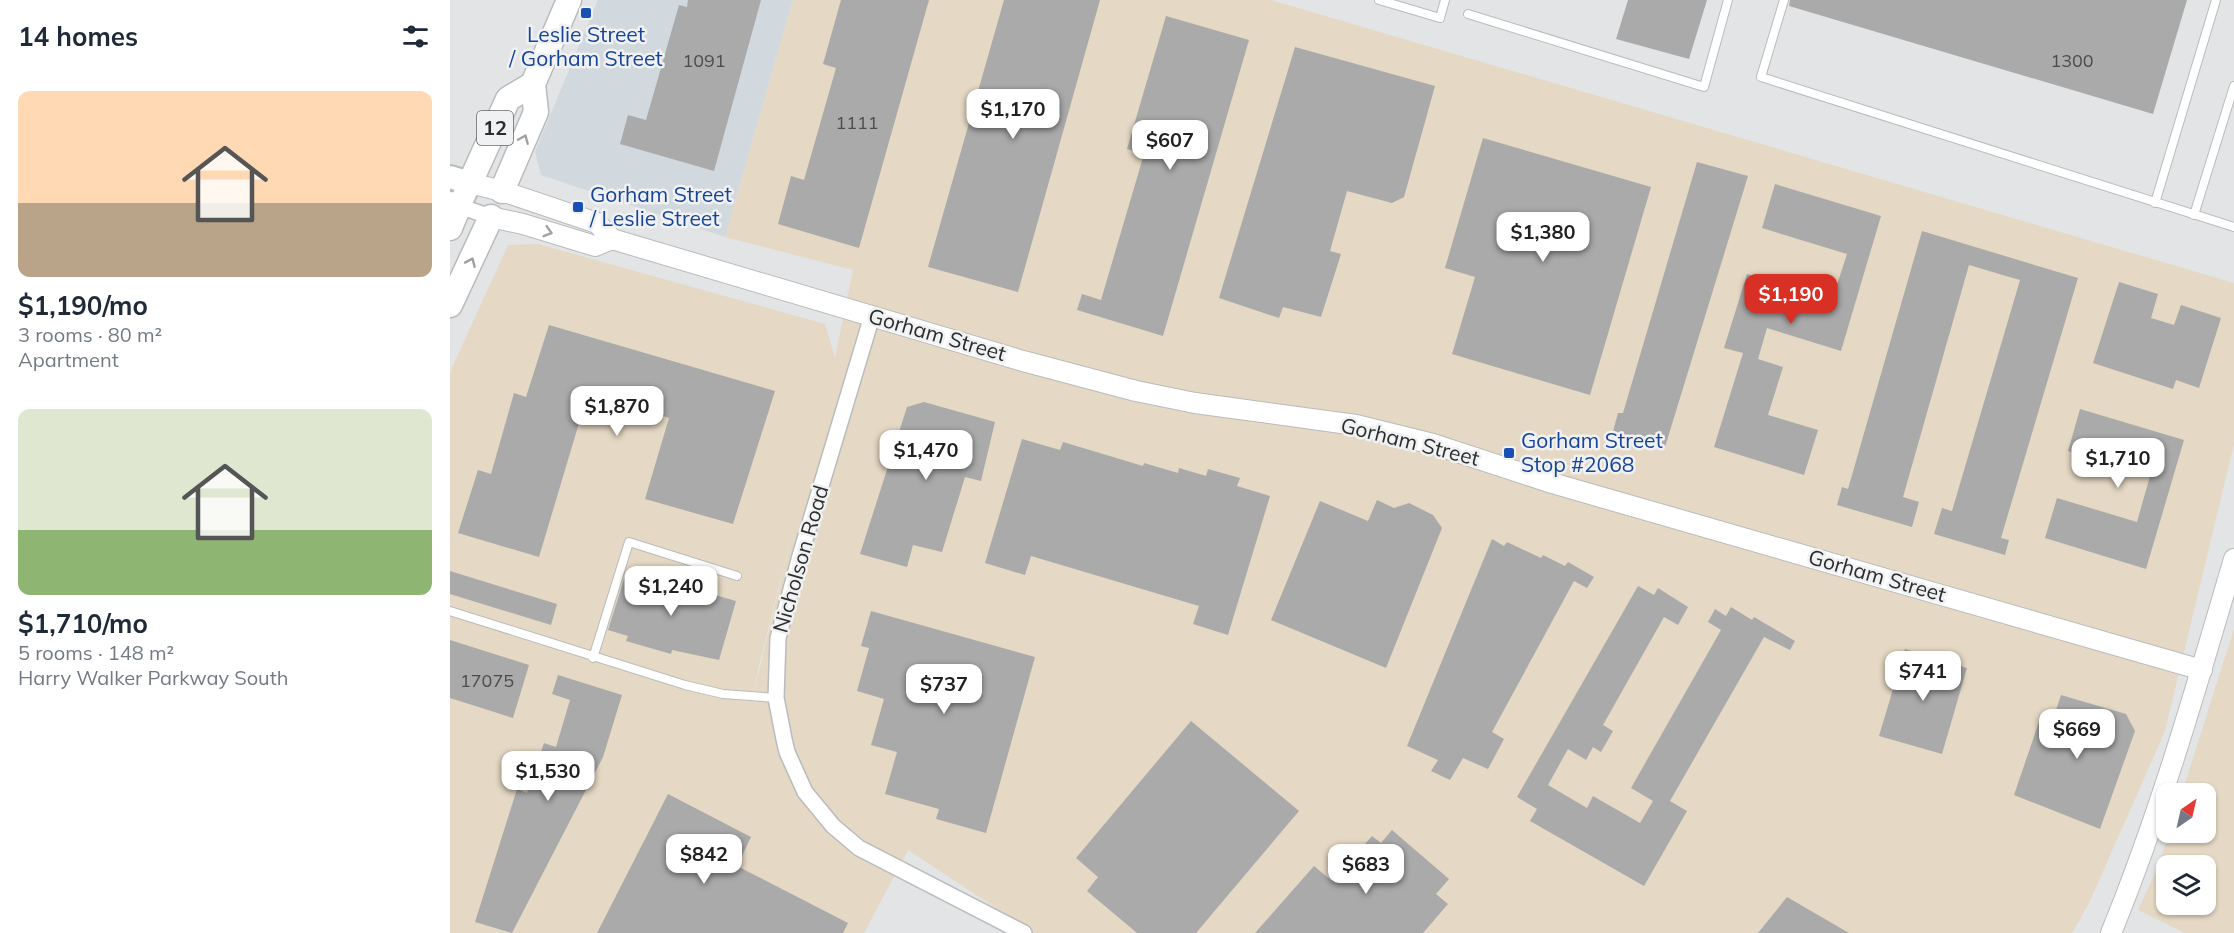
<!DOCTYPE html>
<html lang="en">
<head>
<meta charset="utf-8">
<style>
  body { margin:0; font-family:Mulish,sans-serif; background:#f6f6f7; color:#1f2937; height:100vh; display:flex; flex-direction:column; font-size:22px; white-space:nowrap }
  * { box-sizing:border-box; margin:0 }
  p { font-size:20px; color:#747a83 }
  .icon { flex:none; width:33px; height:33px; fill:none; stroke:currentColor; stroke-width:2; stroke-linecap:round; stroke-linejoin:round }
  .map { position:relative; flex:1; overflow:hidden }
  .sheet { display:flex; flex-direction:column; background:#fff; width:450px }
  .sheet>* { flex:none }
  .needle { width:39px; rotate:34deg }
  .tools { position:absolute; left:1706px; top:783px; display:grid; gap:12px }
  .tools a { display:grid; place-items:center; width:60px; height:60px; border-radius:12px; background:#fff; box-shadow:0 2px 4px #0004; font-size:30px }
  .price { position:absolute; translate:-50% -51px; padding:0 14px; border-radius:12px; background:#fff; color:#222; font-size:20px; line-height:39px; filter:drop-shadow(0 2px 3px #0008) }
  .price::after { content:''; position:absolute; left:50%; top:36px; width:18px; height:14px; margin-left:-9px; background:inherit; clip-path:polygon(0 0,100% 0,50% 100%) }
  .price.active { background:#d93025; color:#fff }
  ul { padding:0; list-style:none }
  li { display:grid; align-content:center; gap:12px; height:318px; padding:0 18px }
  li span { display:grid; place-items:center; height:186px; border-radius:12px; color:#555 }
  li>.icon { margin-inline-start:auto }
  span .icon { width:108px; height:108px; fill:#fffc; stroke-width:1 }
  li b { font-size:26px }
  h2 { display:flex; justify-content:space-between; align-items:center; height:72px; padding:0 18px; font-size:26px }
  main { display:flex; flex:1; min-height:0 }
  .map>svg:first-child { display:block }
</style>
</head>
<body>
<main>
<section class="sheet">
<h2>14 homes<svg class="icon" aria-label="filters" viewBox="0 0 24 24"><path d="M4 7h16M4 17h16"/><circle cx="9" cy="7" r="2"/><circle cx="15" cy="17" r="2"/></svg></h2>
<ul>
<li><span style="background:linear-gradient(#ffd9b3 60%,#b9a48a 0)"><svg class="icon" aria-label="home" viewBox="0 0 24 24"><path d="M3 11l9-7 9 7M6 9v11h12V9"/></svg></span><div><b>$1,190/mo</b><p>3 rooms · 80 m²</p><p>Apartment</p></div></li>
<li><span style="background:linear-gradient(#dfe7d0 65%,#8fb573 0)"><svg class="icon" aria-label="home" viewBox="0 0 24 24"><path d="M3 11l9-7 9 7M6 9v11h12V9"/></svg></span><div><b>$1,710/mo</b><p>5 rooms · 148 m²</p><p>Harry Walker Parkway South</p></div></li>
</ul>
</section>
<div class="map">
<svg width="1784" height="933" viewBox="0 0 1784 933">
  <rect width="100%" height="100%" fill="#e2e4e5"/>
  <!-- built -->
  <path fill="#d1d8de" d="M148 0H343L275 237 91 175 85 152Z"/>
  <!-- industrial -->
  <g fill="#e5d8c4" fill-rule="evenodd">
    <path d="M343 0H821L1784 283V444L1715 731 1639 903 1622 933H584L458 850 414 933H0V372L58 245 88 244 375 324 385 358 403 270 275 237ZM349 504 302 701V702L308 670Z"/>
    <path d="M1784 629V933H1735L1688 910 1708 867 1719 833 1755 832V794L1732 793ZM1716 866H1755V904H1716Z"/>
  </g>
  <!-- building -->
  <g fill="#aaaaab">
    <path d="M238 0H311L264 171 170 144 178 115 196 120 229 5 237 7Z"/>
    <path d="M391 0H479L409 248 328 224 341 176 354 180 386 68 373 64Z"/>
    <path d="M554 0H650L568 292 478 267Z"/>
    <path d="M1178 0H1257L1239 59 1166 39Z"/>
    <path d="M1340 0H1737L1703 114 1339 6Z"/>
    <path d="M716 16 799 40 713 336 627 310 632 294 651 300 694 154 677 149Z"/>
    <path d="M845 47 985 86 954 197 942 203 897 191 880 251 891 254 871 317 833 307 829 318 769 298Z"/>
    <path d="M1033 138 1201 187 1140 395 1002 354 1025 277 995 268Z"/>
    <path d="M1247 162 1298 176 1215 447 1162 435 1168 413H1173Z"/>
    <path d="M1325 184 1431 216 1391 351 1317 328 1308 359 1333 367 1318 415 1368 430 1354 475 1264 447 1293 353 1274 348 1297 274 1382 300 1397 254 1312 228Z"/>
    <path d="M1472 231 1628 278 1551 538 1559 540 1555 555 1484 534 1492 508 1502 511 1570 280 1556 276 1519 265 1453 497 1469 502 1462 527 1387 505 1392 487 1398 489Z"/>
    <path d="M1669 282 1708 294 1701 318 1724 325 1731 305 1771 318 1749 388 1726 380 1723 389 1643 363Z"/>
    <path d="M99 325 325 391 283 524 195 499 219 418 138 393 89 557 8 533 28 470 41 474 64 393 76 397Z"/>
    <path d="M474 402 545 422 531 481 515 477 492 552 463 545 457 567 410 554 457 407Z"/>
    <path d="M1630 409 1734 440 1696 569 1595 538 1607 498 1687 522 1700 476 1618 451Z"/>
    <path d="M572 439 610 450 613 442 693 466 694 463 728 473 729 468 756 476 758 469 790 478 787 486 820 496 778 635 743 624 749 606 581 556 575 575 535 563Z"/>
    <path d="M927 500 944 508 959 503 983 515 992 528 936 668 821 620 870 501 918 521Z"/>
    <path d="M1042 539 1054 546 1057 542 1091 558 1093 555 1115 566 1118 562 1144 577 1137 588 1124 581 1042 732 1054 739 1038 769 1013 758 1000 780 981 771 988 760 957 746Z"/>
    <path d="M177 570 286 601 269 660 222 650 221 654 176 641 178 636 158 630Z"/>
    <path d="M0 571 107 604 101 625 0 594Z"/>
    <path d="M1188 586 1204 595 1208 588 1238 607 1228 625 1214 617 1153 725 1163 731 1151 752 1143 747 1136 760 1118 749 1098 785 1137 808 1143 796 1190 823 1203 801 1181 788 1271 630 1258 622 1265 609 1276 616 1281 607 1302 620 1304 617 1345 641 1340 650 1314 637 1220 801 1237 811 1194 886 1080 821 1087 809 1067 797Z"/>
    <path d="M421 611 585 657 536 833 486 819 489 809 435 794 447 752 421 745 434 699 407 691 419 648 411 646Z"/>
    <path d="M0 640 79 665 63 718 0 698Z"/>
    <path d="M1455 649 1517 668 1492 754 1429 736Z"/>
    <path d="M108 675 172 695 153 757 62 933 25 922 67 789 77 793 94 743 106 747 120 700 102 694Z"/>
    <path d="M1611 695 1676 714 1685 731 1650 829 1564 795 1591 716 1603 719Z"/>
    <path d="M741 721 849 811 746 933H687L637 891 648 877 626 858Z"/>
    <path d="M218 794 301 837 287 866 398 923 393 933H147Z"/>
    <path d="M942 830 999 879 986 894 998 904 973 933H805L864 866 882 881 922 836 931 843Z"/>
    <path d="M1337 897 1399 933H1308Z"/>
  </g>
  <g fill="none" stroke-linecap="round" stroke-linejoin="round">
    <!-- service casing -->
    <g stroke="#babbbc" stroke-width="10">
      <g id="service">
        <path d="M929 0 990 18 995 0"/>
        <path d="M1334 0 1311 77 1784 227"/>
        <path d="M1018 14 1254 87 1278 0"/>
        <path d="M1705 203 1766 0"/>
        <path d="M1744 215 1784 86"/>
        <path d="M0 611 235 685 273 694 326 698"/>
        <path d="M143 658 179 542 287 576"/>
      </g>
    </g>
    <!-- minor casing -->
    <g stroke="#babbbc" stroke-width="18">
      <g id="minor">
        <path d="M9 206 41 217"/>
        <path d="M422 316 350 556 328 638 326 698 334 739 337 752 355 792 383 826 409 848 574 933"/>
      </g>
    </g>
    <!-- tertiary casing -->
    <g stroke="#babbbc" stroke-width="22">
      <g id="tertiary">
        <path d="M20 183 52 191 147 223 162 239 573 361 686 391 745 403 906 425 983 444 1102 483 1752 670"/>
        <path d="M41 217 73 224 145 246 162 239"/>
        <path d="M1661 933C1711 811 1747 685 1784 559"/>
      </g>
    </g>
    <!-- secondary casing -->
    <g stroke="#babbbc" stroke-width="26">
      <path id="secondary" d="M0 177 20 183 9 206 0 203"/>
    </g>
    <!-- primary casing -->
    <g stroke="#babbbc" stroke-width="27">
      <g id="primary">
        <path d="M20 183 58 99 83 84"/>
        <path d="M52 191 86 112 83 84 119 0"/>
        <path d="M0 228 9 206"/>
        <path d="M0 305 41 217"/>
      </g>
    </g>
    <!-- service -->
    <use href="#service" stroke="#fff" stroke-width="8"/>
    <!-- minor -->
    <use href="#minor" stroke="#fff" stroke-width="15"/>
    <!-- tertiary -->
    <use href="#tertiary" stroke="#fff" stroke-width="20"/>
    <!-- secondary -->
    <use href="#secondary" stroke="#fff" stroke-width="22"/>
    <!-- primary -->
    <use href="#primary" stroke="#fff" stroke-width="24"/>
  </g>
  <!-- one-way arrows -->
  <defs><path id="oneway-chevron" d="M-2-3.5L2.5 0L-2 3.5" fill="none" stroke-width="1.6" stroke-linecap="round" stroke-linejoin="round" transform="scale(1.5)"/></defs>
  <g stroke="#a0a0a0">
    <use href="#oneway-chevron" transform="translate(74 139) rotate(-67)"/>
    <use href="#oneway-chevron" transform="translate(98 232) rotate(17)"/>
    <use href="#oneway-chevron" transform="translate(21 262) rotate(-66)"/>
  </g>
  <!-- markers -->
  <g fill="#1a4fb4" stroke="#f0f1f2" stroke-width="2">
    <rect x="130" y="7" width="12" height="12" rx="3"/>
    <rect x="122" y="201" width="12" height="12" rx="3"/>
    <rect x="1053" y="447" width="12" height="12" rx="3"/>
  </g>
  <g text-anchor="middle" stroke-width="5" stroke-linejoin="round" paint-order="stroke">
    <!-- number labels -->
    <g font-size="18" fill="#4c4c4c">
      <text x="254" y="67">1091</text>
      <text x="1622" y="67">1300</text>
      <text x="407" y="129">1111</text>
      <text x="37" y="687">17075</text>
    </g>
    <!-- shield labels -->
    <rect fill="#f0f1f2" stroke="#676768" stroke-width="1.5" x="27" y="111" width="36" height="34" rx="4.5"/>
    <g font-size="20" font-weight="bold" fill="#2c2c2d">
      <text x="45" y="135">12</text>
    </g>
    <!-- transit labels -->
    <g font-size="21" fill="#164399" stroke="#f0f1f2" text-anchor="start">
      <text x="136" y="42" text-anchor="middle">Leslie Street<tspan x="136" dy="24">/ Gorham Street</tspan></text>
      <text x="140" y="202">Gorham Street<tspan x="140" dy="24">/ Leslie Street</tspan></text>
      <text x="1071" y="448">Gorham Street<tspan x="1071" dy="24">Stop #2068</tspan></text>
    </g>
    <!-- street labels -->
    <g font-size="21" fill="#2c2c2d" stroke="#f0f1f2">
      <text transform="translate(487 335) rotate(16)" y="7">Gorham Street</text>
      <text transform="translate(960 442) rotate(14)" y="7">Gorham Street</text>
      <text transform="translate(351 559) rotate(-74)" y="7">Nicholson Road</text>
      <text transform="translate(1427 576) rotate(16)" y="7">Gorham Street</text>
    </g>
  </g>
</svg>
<div class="tools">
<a><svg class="needle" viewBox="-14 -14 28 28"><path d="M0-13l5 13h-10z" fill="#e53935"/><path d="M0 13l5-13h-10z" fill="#747a83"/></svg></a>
<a><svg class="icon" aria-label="layers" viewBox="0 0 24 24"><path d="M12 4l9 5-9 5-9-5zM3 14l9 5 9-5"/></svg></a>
</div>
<b class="price" style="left:563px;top:140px">$1,170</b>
<b class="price" style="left:720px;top:171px">$607</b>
<b class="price" style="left:1093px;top:263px">$1,380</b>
<b class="price active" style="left:1341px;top:325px">$1,190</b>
<b class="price" style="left:167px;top:437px">$1,870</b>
<b class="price" style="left:476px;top:481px">$1,470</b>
<b class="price" style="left:1668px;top:489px">$1,710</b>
<b class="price" style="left:221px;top:617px">$1,240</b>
<b class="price" style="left:1473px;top:702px">$741</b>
<b class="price" style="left:494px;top:715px">$737</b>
<b class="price" style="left:1627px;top:760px">$669</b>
<b class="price" style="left:98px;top:802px">$1,530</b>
<b class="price" style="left:254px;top:885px">$842</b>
<b class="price" style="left:916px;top:895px">$683</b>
</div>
</main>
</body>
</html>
